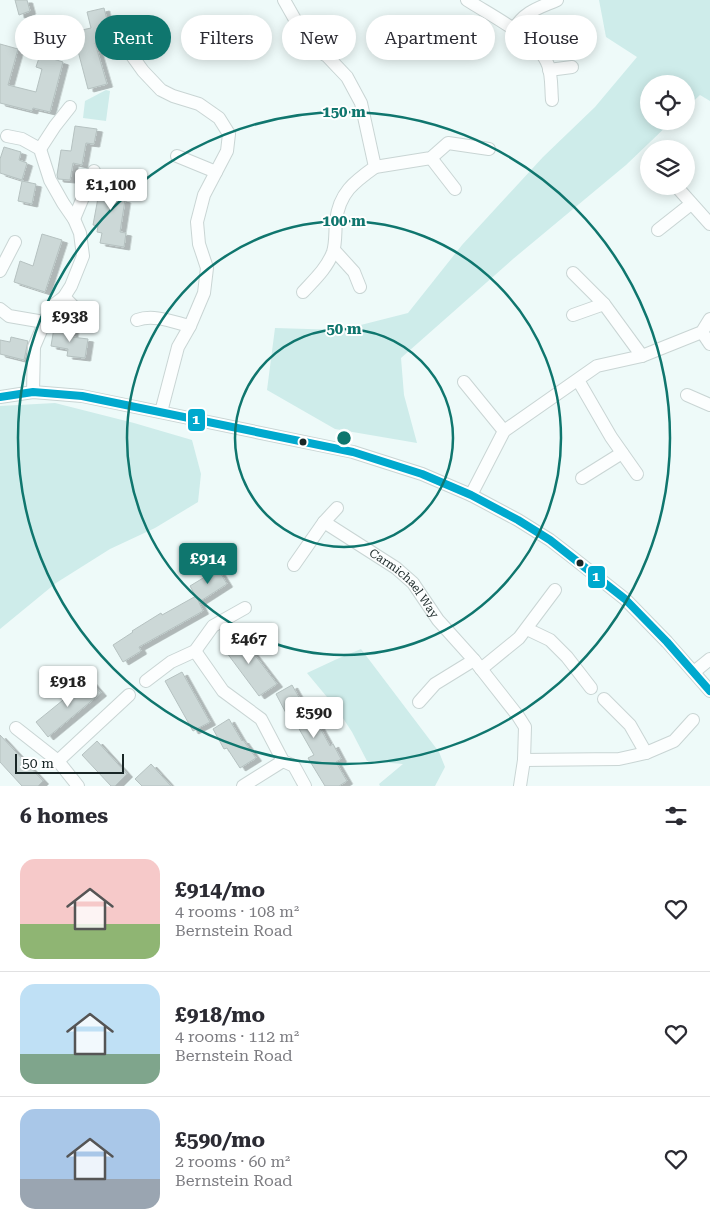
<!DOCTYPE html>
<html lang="en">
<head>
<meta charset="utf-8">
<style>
  body { margin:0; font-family:"Roboto Serif",serif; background:#f2f2f3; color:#2b2b33; height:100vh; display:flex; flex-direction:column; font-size:19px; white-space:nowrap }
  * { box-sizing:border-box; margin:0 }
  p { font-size:16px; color:#7c7c81 }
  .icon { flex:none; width:28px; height:28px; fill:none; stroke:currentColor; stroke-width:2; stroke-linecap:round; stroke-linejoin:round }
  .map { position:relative; height:786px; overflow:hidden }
  .side { display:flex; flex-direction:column; background:#fff; flex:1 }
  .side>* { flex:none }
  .top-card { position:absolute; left:15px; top:15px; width:680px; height:45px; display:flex; gap:10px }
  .buttons { position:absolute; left:640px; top:75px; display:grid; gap:10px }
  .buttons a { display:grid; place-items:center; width:55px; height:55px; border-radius:50%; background:#fff; box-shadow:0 2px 12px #0003; font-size:25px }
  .scale { position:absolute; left:15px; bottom:12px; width:109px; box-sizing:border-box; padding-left:5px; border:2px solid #192626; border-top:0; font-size:14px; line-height:18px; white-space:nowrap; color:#192626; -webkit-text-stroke:4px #fff; paint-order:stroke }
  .price { position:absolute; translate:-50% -42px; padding:0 11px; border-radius:5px; background:#fff; color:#222; font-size:16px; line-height:32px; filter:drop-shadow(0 1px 2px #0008) }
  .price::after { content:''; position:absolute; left:50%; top:30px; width:15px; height:11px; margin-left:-8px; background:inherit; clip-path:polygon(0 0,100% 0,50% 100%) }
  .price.active { background:#0f766e; color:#fff }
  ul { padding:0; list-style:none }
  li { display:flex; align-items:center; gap:15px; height:125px; padding:0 20px }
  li+li { border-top:1px solid #e1e1e2 }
  li span { display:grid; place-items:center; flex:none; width:140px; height:100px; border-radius:15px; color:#555 }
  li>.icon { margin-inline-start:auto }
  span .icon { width:60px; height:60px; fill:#fffc; stroke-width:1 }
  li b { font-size:21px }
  h2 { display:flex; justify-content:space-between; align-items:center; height:60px; padding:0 20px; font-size:21px }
  .pill { padding:0 18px; border-radius:22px; background:#fff; box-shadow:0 2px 12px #0003; font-size:18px; line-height:45px }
  .pill.active { background:#0f766e; color:#fff }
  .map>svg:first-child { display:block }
</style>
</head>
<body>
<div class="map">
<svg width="710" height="786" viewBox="0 0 710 786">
  <defs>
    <filter id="shadow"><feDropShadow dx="5.5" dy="3" stdDeviation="0" flood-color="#0004"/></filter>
  </defs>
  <rect width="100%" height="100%" fill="#eefaf9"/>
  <!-- green -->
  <g fill="#ceecea">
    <path d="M599 0H710V101L700 95 686 108V84H649V121H672L626 165 513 259 401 358 404 395 417 443 335 429 267 390 275 328 341 330 408 313 462 245 543 157 595 107 637 57 606 37Z"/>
    <path d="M106 90 110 91 106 121 83 118 85 101Z"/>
    <path d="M55 403 134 423 192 440 201 474 198 502 155 528 110 549 56 583 0 629V406Z"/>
    <path d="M361 649 439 752 445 767 435 786H380L379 784 403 764 367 761 352 732 337 709 307 673 337 659Z"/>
  </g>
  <!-- building -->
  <g fill="#ccd8d7" stroke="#b5c1c0" filter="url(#shadow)">
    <path d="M15 0H27L30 11 19 15Z"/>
    <path d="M104 8 112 39 95 43 107 84 88 89 73 32 91 28 87 12Z"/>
    <path d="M0 44 18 49 8 85 36 92 42 69 36 67 40 55 63 62 50 112 33 108 32 111 0 103Z"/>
    <path d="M75 126 97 129 94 144 86 143 82 165 73 163 70 180 58 179 57 175 61 150 71 151Z"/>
    <path d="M4 147 21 152 19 160 27 163 22 180 0 173V159Z"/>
    <path d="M104 172 124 176 120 199 125 200 120 232 126 233 124 247 100 243 102 233 97 232 98 226 93 225 100 187H102Z"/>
    <path d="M22 181 36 184 32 204 18 201Z"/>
    <path d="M42 234 62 240 45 292 14 282 20 261 33 266Z"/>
    <path d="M54 328 73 330 72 337 88 339 85 358 67 356 68 349 51 346Z"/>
    <path d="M11 337 28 341 24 360 0 354V340L10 342Z"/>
    <path d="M218 569 227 584 199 602 190 586Z"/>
    <path d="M196 596 203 611 139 647 141 651 123 662 113 645 133 632 132 631 161 613 162 615Z"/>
    <path d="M238 633 277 684 259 696 221 645Z"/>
    <path d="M182 672 210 722 193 731 165 681Z"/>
    <path d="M89 679 101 693 48 737 36 722Z"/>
    <path d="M292 685 304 706 307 704 330 746 333 744 341 759 336 762 347 781 339 786H325L308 758 314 755 290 713 287 715 276 694Z"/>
    <path d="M229 719 242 741 243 740 256 758 240 768 227 748 224 749 213 729Z"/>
    <path d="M0 735 43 781 38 786H22L0 762Z"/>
    <path d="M97 741 127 774 115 786H111L82 755Z"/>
    <path d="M151 764 171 786H142L135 779Z"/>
  </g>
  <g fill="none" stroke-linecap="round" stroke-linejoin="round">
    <!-- minor casing -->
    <g stroke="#c9d5d4" stroke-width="14">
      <g id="minor">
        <path d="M284 0 310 46 327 56 347 77 361 103 375 167C354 182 339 193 336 221 335 231 336 243 333 252 327 268 315 279 303 292"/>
        <path d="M467 0C490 15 539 39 548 65 552 75 551 89 552 100"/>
        <path d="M514 29C525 11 539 8 557 0"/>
        <path d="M120 39 143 71 161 90 173 96 199 104 219 118 229 134 227 151 204 195 197 222 199 244 207 268 204 293 190 326 178 347 161 412"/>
        <path d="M549 70 572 67"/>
        <path d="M7 136 22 139 40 149 50 180 63 203 74 219 80 233 83 256 71 286 64 297 51 307 34 347 33 392"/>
        <path d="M40 149 55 126 70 107"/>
        <path d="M177 156 216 172"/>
        <path d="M431 158 455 189"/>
        <path d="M375 167 431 158 448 143 489 149"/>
        <path d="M676 186 710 224"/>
        <path d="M74 219 94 171"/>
        <path d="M658 230 691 204"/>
        <path d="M334 250 354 272 360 287"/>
        <path d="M0 271 15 242"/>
        <path d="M573 273 604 304 642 356"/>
        <path d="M64 297 84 317"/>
        <path d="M0 309 9 316 44 322"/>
        <path d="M573 315 604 304"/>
        <path d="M137 320C154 314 173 322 190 326"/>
        <path d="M702 332 710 344"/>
        <path d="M578 380 611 437 637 474"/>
        <path d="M464 382 504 431"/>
        <path d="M687 395 710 405"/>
        <path d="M0 397 33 392 82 396 353 452 422 474 471 495 518 520 550 540 572 557 625 599 667 642 710 691"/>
        <path d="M582 478 622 453"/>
        <path d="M471 495 504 431 597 366 642 356 702 332 710 319"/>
        <path id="s1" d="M324 522 396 568 413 583 438 620 474 660 518 716 525 727 524 760 520 786"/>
        <path d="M294 565 324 522 337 508"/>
        <path d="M527 629 550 640 567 657 591 688"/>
        <path d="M195 651 223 691 261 719 283 761 294 766 305 786"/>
        <path d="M481 669 519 638 555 590"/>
        <path d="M694 672 710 659"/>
        <path d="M146 681 171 662 195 651 213 626 245 608"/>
        <path d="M604 699 630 725 646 753"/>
        <path d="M419 702 435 684 474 660"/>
        <path d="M16 728 58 761"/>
        <path d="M524 760 619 759 646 753 674 741 693 720"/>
        <path d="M78 786 58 761 129 695"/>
        <path d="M243 786 283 761"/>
      </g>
    </g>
    <!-- minor -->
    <use href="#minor" stroke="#fcfefe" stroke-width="12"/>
    <!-- bus-1 casing -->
    <g stroke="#fff" stroke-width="11">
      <path id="bus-1" d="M0 397 33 392 82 396 353 452 422 474 471 495 518 520 550 540 625 599 667 642 710 691"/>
    </g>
    <!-- bus-1 -->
    <use href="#bus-1" stroke="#00a9ce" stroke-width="8"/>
  </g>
  <!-- distance rings -->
  <g fill="none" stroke="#0f766e" stroke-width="2.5">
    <circle cx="344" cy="438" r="109"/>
    <circle cx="344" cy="438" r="217"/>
    <circle cx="344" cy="438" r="326"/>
  </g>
  <!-- markers -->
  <g fill="#192626" stroke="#fff" stroke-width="2">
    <circle cx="303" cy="442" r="4.5"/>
    <circle cx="580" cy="563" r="4.5"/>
  </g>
  <g text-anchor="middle" stroke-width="4" stroke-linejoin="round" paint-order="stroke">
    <!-- street labels -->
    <g font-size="12" fill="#192626" stroke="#fff">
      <text dy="4" stroke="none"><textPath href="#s1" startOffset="102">Carmichael Way</textPath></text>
    </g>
  </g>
  <circle cx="344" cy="438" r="8" fill="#0f766e" stroke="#fff" stroke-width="2.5"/>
  <g font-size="15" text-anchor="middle" font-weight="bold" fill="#0f766e" stroke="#fff" stroke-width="4" stroke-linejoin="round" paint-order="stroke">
    <text x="344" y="117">150 m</text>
    <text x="344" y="226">100 m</text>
    <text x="344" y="334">50 m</text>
  </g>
  <g stroke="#fff" stroke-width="2">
    <rect x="187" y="408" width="19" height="24" rx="5" fill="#00a9ce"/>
    <rect x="587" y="565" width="19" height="24" rx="5" fill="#00a9ce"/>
  </g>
  <g font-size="14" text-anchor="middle" font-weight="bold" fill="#fff">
    <text x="196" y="424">1</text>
    <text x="596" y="581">1</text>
  </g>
</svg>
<div class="buttons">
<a><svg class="icon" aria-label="locate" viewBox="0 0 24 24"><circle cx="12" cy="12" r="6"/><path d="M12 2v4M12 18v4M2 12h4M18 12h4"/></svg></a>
<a><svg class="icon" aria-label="layers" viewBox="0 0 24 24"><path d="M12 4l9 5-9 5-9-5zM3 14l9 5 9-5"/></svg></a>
</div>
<div class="scale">50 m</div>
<b class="price" style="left:111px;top:211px">£1,100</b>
<b class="price" style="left:70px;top:343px">£938</b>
<b class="price active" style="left:208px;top:585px">£914</b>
<b class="price" style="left:249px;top:665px">£467</b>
<b class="price" style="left:68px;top:708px">£918</b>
<b class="price" style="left:314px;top:739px">£590</b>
<div class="top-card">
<a class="pill">Buy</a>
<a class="pill active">Rent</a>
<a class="pill">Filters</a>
<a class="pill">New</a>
<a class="pill">Apartment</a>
<a class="pill">House</a>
</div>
</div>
<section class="side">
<h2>6 homes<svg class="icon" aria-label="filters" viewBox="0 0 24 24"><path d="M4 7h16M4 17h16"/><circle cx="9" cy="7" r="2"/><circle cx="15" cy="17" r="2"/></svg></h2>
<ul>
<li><span style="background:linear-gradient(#f6c9c9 65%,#8fb573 0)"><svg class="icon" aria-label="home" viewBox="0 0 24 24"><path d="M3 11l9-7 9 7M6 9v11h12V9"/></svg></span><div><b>£914/mo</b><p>4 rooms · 108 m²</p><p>Bernstein Road</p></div><svg class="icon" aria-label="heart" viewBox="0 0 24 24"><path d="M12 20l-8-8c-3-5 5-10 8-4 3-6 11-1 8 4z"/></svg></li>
<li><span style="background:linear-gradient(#bfe0f5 70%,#7fa58c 0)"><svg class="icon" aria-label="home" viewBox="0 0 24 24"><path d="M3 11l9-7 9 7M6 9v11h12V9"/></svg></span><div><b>£918/mo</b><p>4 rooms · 112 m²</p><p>Bernstein Road</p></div><svg class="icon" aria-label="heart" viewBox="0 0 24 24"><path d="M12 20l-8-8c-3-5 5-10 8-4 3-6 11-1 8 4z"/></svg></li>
<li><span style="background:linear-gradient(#a9c7e8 70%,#9aa5b1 0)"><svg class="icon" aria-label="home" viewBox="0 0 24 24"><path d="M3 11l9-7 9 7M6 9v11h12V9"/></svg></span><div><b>£590/mo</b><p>2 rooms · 60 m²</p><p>Bernstein Road</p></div><svg class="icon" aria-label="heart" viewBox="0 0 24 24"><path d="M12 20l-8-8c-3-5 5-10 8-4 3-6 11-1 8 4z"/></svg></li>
</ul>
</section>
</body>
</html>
